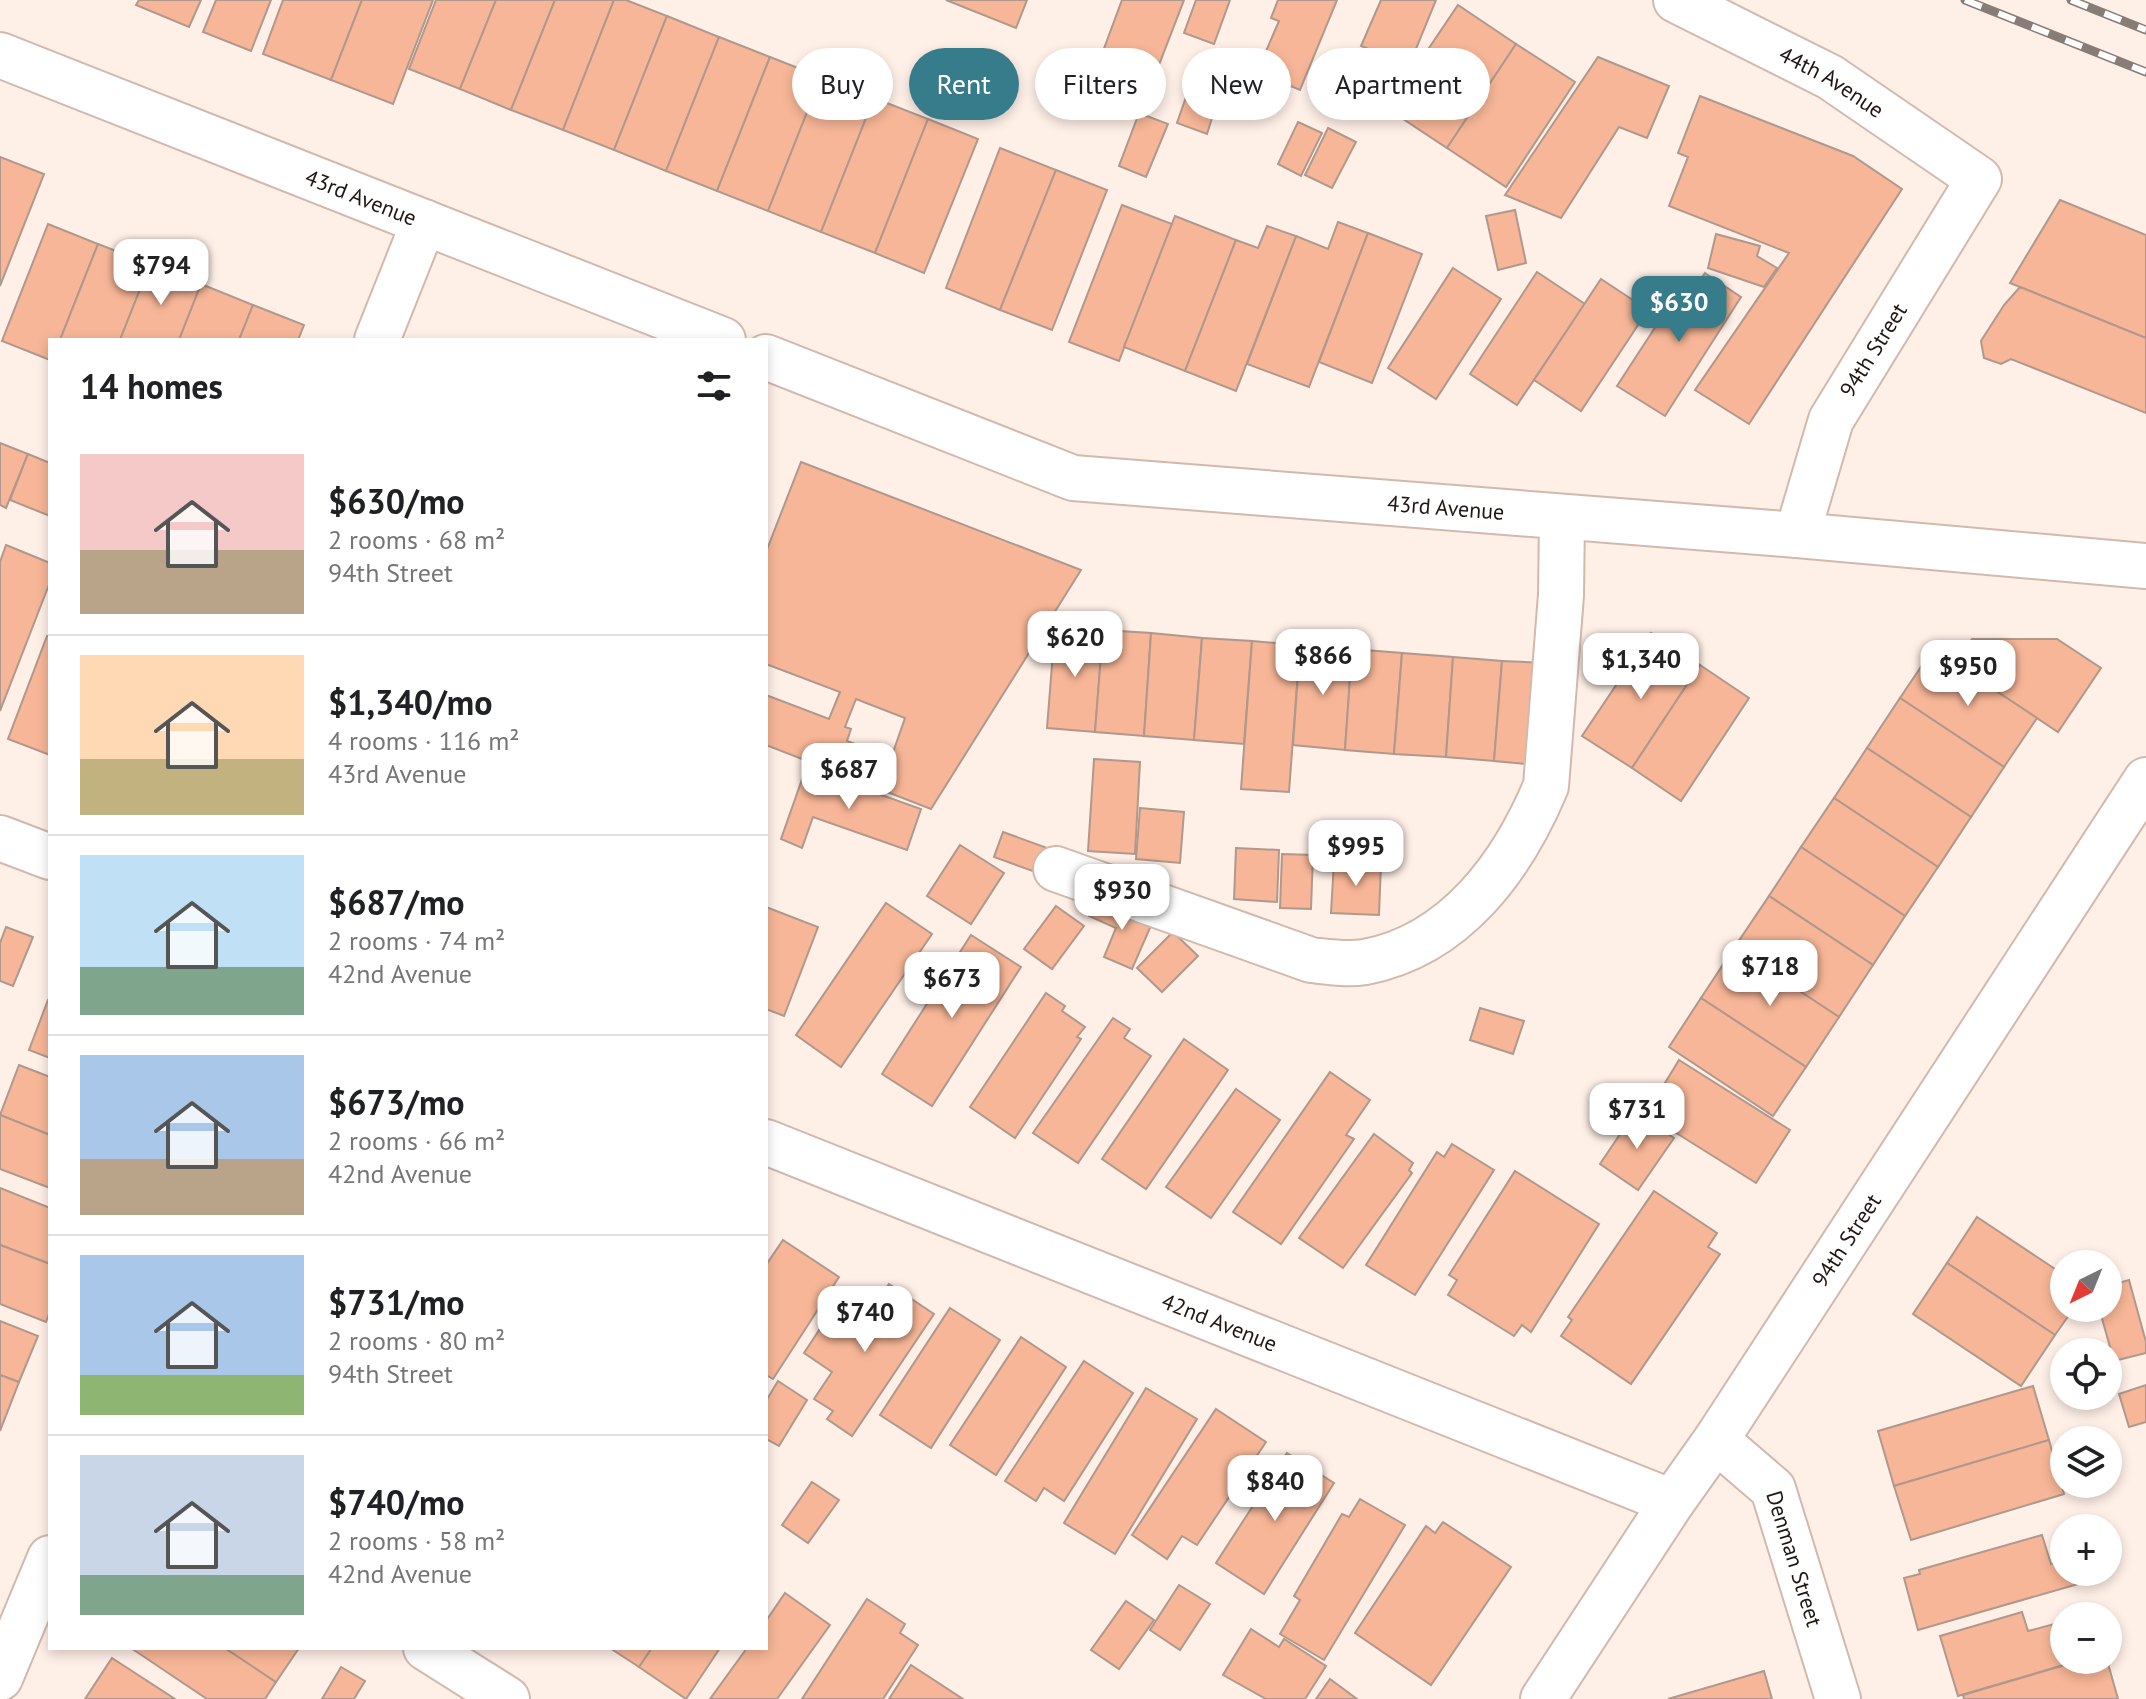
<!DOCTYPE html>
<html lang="en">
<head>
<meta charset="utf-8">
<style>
  body { margin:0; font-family:"PT Sans",sans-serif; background:#f6f6f6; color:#202124; height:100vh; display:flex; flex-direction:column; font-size:30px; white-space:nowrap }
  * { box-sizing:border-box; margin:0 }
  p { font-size:26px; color:#757577 }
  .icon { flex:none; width:44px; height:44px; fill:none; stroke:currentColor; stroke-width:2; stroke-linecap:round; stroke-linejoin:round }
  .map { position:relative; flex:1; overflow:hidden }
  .side { position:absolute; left:48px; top:338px; width:720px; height:1312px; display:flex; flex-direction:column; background:#fff; border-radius:0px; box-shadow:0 4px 12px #0003 }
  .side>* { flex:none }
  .guide { position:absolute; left:792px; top:48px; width:760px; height:72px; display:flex; gap:16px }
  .needle { width:52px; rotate:223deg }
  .controls { position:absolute; left:2050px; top:1250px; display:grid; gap:16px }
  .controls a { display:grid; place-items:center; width:72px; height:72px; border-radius:50%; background:#fff; box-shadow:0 4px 12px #0003; font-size:40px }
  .price { position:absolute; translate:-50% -68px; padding:0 18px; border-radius:16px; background:#fff; color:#222; font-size:26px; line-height:52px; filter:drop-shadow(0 2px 4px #0008) }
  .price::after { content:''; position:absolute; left:50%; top:48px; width:24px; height:18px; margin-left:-12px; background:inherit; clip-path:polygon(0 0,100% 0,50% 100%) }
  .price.current { background:#377c8a; color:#fff }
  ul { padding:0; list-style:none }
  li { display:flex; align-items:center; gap:24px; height:200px; padding:0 32px }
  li+li { border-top:2px solid #e0e0e0 }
  li span { display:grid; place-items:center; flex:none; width:224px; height:160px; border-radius:0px; color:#555 }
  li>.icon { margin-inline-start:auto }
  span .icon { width:96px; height:96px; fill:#fffc; stroke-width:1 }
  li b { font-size:34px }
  h2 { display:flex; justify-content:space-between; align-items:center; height:96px; padding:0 32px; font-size:34px }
  .tag { padding:0 28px; border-radius:36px; background:#fff; box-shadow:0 4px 12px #0003; font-size:28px; line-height:72px }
  .tag.current { background:#377c8a; color:#fff }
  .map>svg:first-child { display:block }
</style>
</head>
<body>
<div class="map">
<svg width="2146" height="1699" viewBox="0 0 2146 1699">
  <rect width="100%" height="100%" fill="#feefe7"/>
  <!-- building -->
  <g fill="#f7b697" stroke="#b0988d" stroke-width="2" fill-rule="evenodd">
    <path d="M139 0H201L189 27 136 5Z"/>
    <path d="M216 0H271L251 51 203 32Z"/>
    <path d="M283 0H362L331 80 263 54Z"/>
    <path d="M362 0H433L393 104 331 80Z"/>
    <path d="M436 0H496L460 89 409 69Z"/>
    <path d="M496 0H555L511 110 460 89Z"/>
    <path d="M555 0H614L563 130 511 110Z"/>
    <path d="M614 0H626L667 16 614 150 563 130Z"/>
    <path d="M946 0H1027L1016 28Z"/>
    <path d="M1122 0H1184L1142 109 1089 89Z"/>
    <path d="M1196 0H1230L1214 44 1184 33Z"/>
    <path d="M1278 0H1337L1300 90 1257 72 1279 21 1271 18Z"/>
    <path d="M1381 0H1436L1409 66 1361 46Z"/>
    <path d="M1458 5 1516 44 1447 148 1388 109Z"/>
    <path d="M667 16 719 37 666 171 614 150Z"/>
    <path d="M719 37 770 57 717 191 666 171Z"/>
    <path d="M1516 44 1575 82 1506 187 1447 148Z"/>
    <path d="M770 57 821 77 768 211 717 191Z"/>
    <path d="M1598 57 1669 86 1647 138 1619 127 1561 218 1505 195Z"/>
    <path d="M821 77 874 98 821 232 768 211Z"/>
    <path d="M1193 77 1222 87 1207 134 1177 123Z"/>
    <path d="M1700 96 1853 156 1902 189 1749 424 1695 390 1789 253 1669 206 1688 157 1678 153Z"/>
    <path d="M874 98 928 119 875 253 821 232Z"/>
    <path d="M1139 113 1168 124 1146 177 1119 166Z"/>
    <path d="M928 119 978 139 924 273 875 253Z"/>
    <path d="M1298 122 1322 133 1301 176 1278 164Z"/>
    <path d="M1328 128 1356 142 1332 188 1305 175Z"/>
    <path d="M1000 148 1056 170 1000 310 946 288Z"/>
    <path d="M0 157 44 174 0 286Z"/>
    <path d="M1056 170 1107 190 1052 330 1000 310Z"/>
    <path d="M2060 200 2146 235V338L2010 283Z"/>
    <path d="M1122 205 1172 224 1119 361 1069 342Z"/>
    <path d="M1515 210 1526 263 1498 270 1486 216Z"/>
    <path d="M1175 216 1236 240 1185 371 1124 347Z"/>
    <path d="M1338 222 1368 233 1309 387 1247 364 1296 236 1328 249Z"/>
    <path d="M48 224 98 244 60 340H50V360L2 341Z"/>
    <path d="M1267 226 1296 236 1236 391 1185 371 1236 240 1258 248Z"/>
    <path d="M1368 233 1422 254 1372 383 1319 362Z"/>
    <path d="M1716 234 1760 246 1757 256 1777 268 1764 287 1708 268Z"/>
    <path d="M98 244 150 264 120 340H60Z"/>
    <path d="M150 264 201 284 179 340H120Z"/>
    <path d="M1453 268 1501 299 1436 399 1388 368Z"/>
    <path d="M1537 272 1585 304 1517 405 1470 374Z"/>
    <path d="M1705 273 1741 297 1665 416 1617 386 1682 286 1692 292Z"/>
    <path d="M1601 279 1648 310 1581 411 1534 380Z"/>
    <path d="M201 284 253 305 239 340H179Z"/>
    <path d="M2020 287 2146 338V413L2011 359 2001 364 1984 358 1981 341 2004 305Z"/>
    <path d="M253 305 304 325 298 340H239Z"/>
    <path d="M0 443 28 454 6 508 0 505Z"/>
    <path d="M28 454 50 463V516L10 500Z"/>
    <path d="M801 462 1081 570 931 809 766 745V695L829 719 840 692 766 664V552ZM856 699 905 718 891 758 847 741 851 729 845 727Z"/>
    <path d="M6 545 50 563V582L0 711V562Z"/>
    <path d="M1055 627 1103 630 1095 732 1047 728Z"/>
    <path d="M1103 630 1151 633 1144 736 1095 732Z"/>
    <path d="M1151 633 1202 638 1194 740 1144 736Z"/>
    <path d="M1651 633 1700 665 1632 768 1582 736Z"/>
    <path d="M47 636 50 637V755L8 739Z"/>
    <path d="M1202 638 1252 641 1244 744 1194 740Z"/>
    <path d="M1972 639H2057L2101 668 2058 732 1955 664Z"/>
    <path d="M1252 641 1300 645 1289 792 1241 789Z"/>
    <path d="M1300 645 1352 649 1345 750 1293 745Z"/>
    <path d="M1352 649 1402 653 1394 754 1345 750Z"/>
    <path d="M1933 649 2037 718 2004 767 1900 698Z"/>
    <path d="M1402 653 1453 657 1446 757 1394 754Z"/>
    <path d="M1453 657 1502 661 1494 761 1446 757Z"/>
    <path d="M1502 661 1545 663 1537 765 1494 761Z"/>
    <path d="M1700 665 1749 698 1681 801 1632 768Z"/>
    <path d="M1900 698 2004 767 1971 817 1867 748Z"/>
    <path d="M1867 748 1971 817 1938 867 1834 798Z"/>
    <path d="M1094 759 1140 762 1135 854 1088 851Z"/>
    <path d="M806 768 921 809 907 850 813 817 802 848 781 839Z"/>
    <path d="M1834 798 1938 867 1905 916 1801 847Z"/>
    <path d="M1140 808 1184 812 1180 863 1136 859Z"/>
    <path d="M1003 832 1050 849 1041 874 994 857Z"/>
    <path d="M960 845 1004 873 971 924 927 896Z"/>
    <path d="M1801 847 1905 916 1873 965 1769 896Z"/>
    <path d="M1236 848 1279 850 1277 902 1234 899Z"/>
    <path d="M1282 854 1313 855 1311 909 1280 908Z"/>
    <path d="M1334 861 1381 864 1379 915 1331 913Z"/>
    <path d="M1769 896 1873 965 1839 1017 1734 948Z"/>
    <path d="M1096 897 1153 921 1132 969 1104 957 1116 928 1089 916Z"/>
    <path d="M886 903 932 934 841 1067 796 1035Z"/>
    <path d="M1056 906 1084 926 1052 969 1024 949Z"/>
    <path d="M766 907 818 927 784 1016 766 1009Z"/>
    <path d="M6 927 33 937 13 986 0 981V943Z"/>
    <path d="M1173 932 1198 956 1162 992 1137 968Z"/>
    <path d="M971 935 1021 967 932 1106 882 1074Z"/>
    <path d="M1734 948 1839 1017 1806 1067 1701 998Z"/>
    <path d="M1046 993 1065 1006 1062 1011 1085 1027 1077 1037 1081 1039 1015 1138 970 1107Z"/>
    <path d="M1701 998 1806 1067 1773 1116 1669 1047Z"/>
    <path d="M48 1000 50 1001V1058L29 1050Z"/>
    <path d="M1480 1008 1524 1021 1513 1054 1470 1040Z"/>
    <path d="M1113 1018 1130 1029 1124 1038 1151 1056 1078 1163 1033 1133Z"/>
    <path d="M1184 1039 1228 1070 1146 1189 1102 1159Z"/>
    <path d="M1679 1060 1790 1130 1756 1183 1646 1114Z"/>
    <path d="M19 1065 50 1077V1135L0 1115Z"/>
    <path d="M1330 1072 1370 1100 1346 1135 1354 1139 1281 1244 1233 1212Z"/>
    <path d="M1236 1089 1280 1120 1211 1218 1166 1187Z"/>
    <path d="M1635 1112 1674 1138 1638 1190 1600 1164Z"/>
    <path d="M0 1115 50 1135V1188L0 1169Z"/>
    <path d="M1374 1134 1413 1163 1409 1170 1412 1173 1343 1268 1299 1238Z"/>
    <path d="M1452 1144 1494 1170 1415 1295 1366 1265 1437 1152 1444 1157Z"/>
    <path d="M1515 1171 1599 1224 1531 1332 1522 1325 1514 1336 1448 1295 1457 1280 1449 1275Z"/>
    <path d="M0 1188 50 1208V1264L0 1245Z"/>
    <path d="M1654 1191 1717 1233 1708 1247 1720 1254 1631 1384 1561 1336 1572 1320 1568 1317Z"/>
    <path d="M1977 1217 2064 1275V1308H2074L2055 1335 1947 1263Z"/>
    <path d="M783 1240 839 1277 773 1379 766 1375V1265Z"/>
    <path d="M0 1245 50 1264V1311L46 1322 0 1304Z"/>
    <path d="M1947 1263 2055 1335 2021 1386 1913 1314Z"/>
    <path d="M2129 1280 2146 1342V1353L2114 1361 2099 1308H2108V1286Z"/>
    <path d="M889 1284 934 1314 852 1436 827 1419 833 1411 814 1399 832 1372 804 1353 835 1306 862 1324Z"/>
    <path d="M950 1308 1000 1340 931 1448 880 1415Z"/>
    <path d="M0 1321 38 1336 19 1382 0 1375Z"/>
    <path d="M1021 1337 1066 1367 996 1475 950 1445Z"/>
    <path d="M1084 1361 1133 1393 1064 1501 1044 1488 1036 1501 1005 1481Z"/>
    <path d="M0 1375 19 1382 0 1431Z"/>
    <path d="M778 1381 807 1400 779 1446 766 1439V1401Z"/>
    <path d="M2146 1385V1422L2129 1427 2119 1394Z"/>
    <path d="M2033 1386 2049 1440 1894 1486 1878 1431Z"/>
    <path d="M1146 1388 1197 1419 1115 1554 1064 1523Z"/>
    <path d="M1216 1409 1266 1442 1197 1545 1182 1536 1167 1559 1132 1535Z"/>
    <path d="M2049 1440 2064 1494 1911 1540 1894 1486Z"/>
    <path d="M1287 1453 1334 1483 1264 1594 1216 1563Z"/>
    <path d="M812 1482 839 1500 808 1543 782 1525Z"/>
    <path d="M1360 1499 1405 1525 1324 1660 1280 1634 1300 1600 1294 1596 1342 1514 1349 1517Z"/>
    <path d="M1443 1522 1511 1567 1431 1685 1355 1633 1426 1526 1435 1533Z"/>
    <path d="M2042 1535 2051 1564 2064 1560V1572H2082L2085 1582 1918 1630 1904 1578 1920 1574 1919 1570Z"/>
    <path d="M1179 1585 1210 1604 1180 1650 1150 1630Z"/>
    <path d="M785 1593 830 1625 777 1699H710L747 1648H766V1621Z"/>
    <path d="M867 1599 905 1624 900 1633 918 1645 883 1699H802Z"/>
    <path d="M1126 1601 1154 1620 1119 1669 1091 1650Z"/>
    <path d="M2022 1612 2028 1631 2062 1622 2064 1660H2074V1662L1958 1696 1940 1636Z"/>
    <path d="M1251 1629 1279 1647 1284 1639 1326 1666 1305 1699H1266L1223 1675Z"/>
    <path d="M131 1648H225L276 1682 265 1699H207Z"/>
    <path d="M225 1648H299L276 1682Z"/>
    <path d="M610 1648H652L639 1667Z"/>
    <path d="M652 1648H720L686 1699 639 1667Z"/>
    <path d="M112 1658 175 1699H85Z"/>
    <path d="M2082 1660H2107L2118 1699H1964L1963 1695Z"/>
    <path d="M911 1665 963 1699H889Z"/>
    <path d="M341 1667 365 1681 354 1699H322Z"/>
    <path d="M1764 1671 1772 1699H1668Z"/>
    <path d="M1330 1679 1357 1699H1316Z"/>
  </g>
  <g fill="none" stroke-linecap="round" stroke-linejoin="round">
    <!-- minor casing -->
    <g stroke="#d2b9ae" stroke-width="48">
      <g id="minor">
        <path id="s1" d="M1676 0 1830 77 1979 179 1831 420 1797 535"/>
        <path id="s2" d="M0 55 723 340"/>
        <path d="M377 340 424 222"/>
        <path id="s3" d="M766 357 1073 478 1797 535 2146 566"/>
        <path d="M0 838 50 857"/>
        <path d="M1056 869 1311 960C1329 962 1347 965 1365 962 1456 945 1513 865 1546 786L1561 595 1562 517"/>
        <path id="s4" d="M766 1142 1672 1502"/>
        <path id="s5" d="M1716 1440 1773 1489 1838 1699"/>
        <path d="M426 1648 507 1699"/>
        <path d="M0 1678 50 1558"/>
        <path id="s6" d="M1543 1699 1672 1502 1716 1440 2146 780"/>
      </g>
    </g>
    <!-- minor -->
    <use href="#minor" stroke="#fff" stroke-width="44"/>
    <!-- rail casing -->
    <g stroke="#887c76" stroke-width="9">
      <g id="rail">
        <path d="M1965 0 2146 72"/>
        <path d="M2071 0 2146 30"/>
      </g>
    </g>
    <!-- rail -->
    <use href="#rail" stroke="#fff" stroke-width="6" stroke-dasharray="18" stroke-linecap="butt"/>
  </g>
  <g text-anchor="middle" stroke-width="6" stroke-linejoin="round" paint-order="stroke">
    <!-- street labels -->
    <g font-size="22" fill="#1f1612" stroke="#fff">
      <text dy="8" stroke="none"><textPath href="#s1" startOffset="176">44th Avenue</textPath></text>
      <text dy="8" stroke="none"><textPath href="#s2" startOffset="388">43rd Avenue</textPath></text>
      <text transform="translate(1873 350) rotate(-58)" y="8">94th Street</text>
      <text dy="8" stroke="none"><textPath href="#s3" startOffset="704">43rd Avenue</textPath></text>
      <text dy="8" stroke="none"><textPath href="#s6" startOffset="550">94th Street</textPath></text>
      <text dy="8" stroke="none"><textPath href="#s4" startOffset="488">42nd Avenue</textPath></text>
      <text dy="8" stroke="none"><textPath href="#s5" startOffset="148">Denman Street</textPath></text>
    </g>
  </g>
</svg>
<div class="controls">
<a><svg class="needle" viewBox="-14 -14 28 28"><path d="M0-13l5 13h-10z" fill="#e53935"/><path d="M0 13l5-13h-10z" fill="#757577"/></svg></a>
<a><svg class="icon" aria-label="locate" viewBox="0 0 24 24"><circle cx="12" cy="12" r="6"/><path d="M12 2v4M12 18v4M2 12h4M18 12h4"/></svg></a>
<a><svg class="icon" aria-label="layers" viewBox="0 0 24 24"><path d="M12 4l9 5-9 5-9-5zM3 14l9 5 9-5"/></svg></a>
<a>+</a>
<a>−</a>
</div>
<b class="price" style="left:161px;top:307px">$794</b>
<b class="price current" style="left:1679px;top:344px">$630</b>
<b class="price" style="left:1075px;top:679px">$620</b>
<b class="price" style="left:1323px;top:697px">$866</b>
<b class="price" style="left:1641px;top:701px">$1,340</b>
<b class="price" style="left:1968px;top:708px">$950</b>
<b class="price" style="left:849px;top:811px">$687</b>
<b class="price" style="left:1356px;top:888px">$995</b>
<b class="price" style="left:1122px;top:932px">$930</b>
<b class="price" style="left:1770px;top:1008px">$718</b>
<b class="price" style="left:952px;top:1020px">$673</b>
<b class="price" style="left:1637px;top:1151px">$731</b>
<b class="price" style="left:865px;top:1354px">$740</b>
<b class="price" style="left:1275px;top:1523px">$840</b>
<div class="guide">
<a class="tag">Buy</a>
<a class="tag current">Rent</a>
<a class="tag">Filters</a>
<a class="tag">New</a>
<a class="tag">Apartment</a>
</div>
<section class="side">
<h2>14 homes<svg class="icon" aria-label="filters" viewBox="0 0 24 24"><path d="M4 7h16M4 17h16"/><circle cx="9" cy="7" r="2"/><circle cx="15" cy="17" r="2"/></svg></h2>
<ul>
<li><span style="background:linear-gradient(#f6c9c9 60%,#b9a48a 0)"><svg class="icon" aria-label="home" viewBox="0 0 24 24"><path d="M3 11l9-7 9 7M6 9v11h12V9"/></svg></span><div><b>$630/mo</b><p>2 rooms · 68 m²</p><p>94th Street</p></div></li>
<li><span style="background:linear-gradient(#ffd9b3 65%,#c2b280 0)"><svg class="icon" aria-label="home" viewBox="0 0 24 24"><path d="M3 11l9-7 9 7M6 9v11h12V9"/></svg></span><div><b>$1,340/mo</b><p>4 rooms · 116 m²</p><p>43rd Avenue</p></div></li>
<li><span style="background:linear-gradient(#bfe0f5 70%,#7fa58c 0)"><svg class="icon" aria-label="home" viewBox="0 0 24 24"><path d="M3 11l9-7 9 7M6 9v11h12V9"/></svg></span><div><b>$687/mo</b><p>2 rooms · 74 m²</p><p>42nd Avenue</p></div></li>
<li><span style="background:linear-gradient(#a9c7e8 65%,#b9a48a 0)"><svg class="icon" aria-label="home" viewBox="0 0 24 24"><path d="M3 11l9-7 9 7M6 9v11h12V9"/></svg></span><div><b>$673/mo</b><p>2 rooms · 66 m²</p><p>42nd Avenue</p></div></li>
<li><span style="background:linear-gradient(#a9c7e8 75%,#8fb573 0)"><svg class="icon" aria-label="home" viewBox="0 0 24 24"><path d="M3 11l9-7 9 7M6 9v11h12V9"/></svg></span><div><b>$731/mo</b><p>2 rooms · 80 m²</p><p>94th Street</p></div></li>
<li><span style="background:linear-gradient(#c9d6e8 75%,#7fa58c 0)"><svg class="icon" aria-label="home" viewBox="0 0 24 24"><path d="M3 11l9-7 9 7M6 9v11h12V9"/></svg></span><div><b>$740/mo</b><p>2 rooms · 58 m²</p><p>42nd Avenue</p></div></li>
</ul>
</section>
</div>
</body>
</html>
